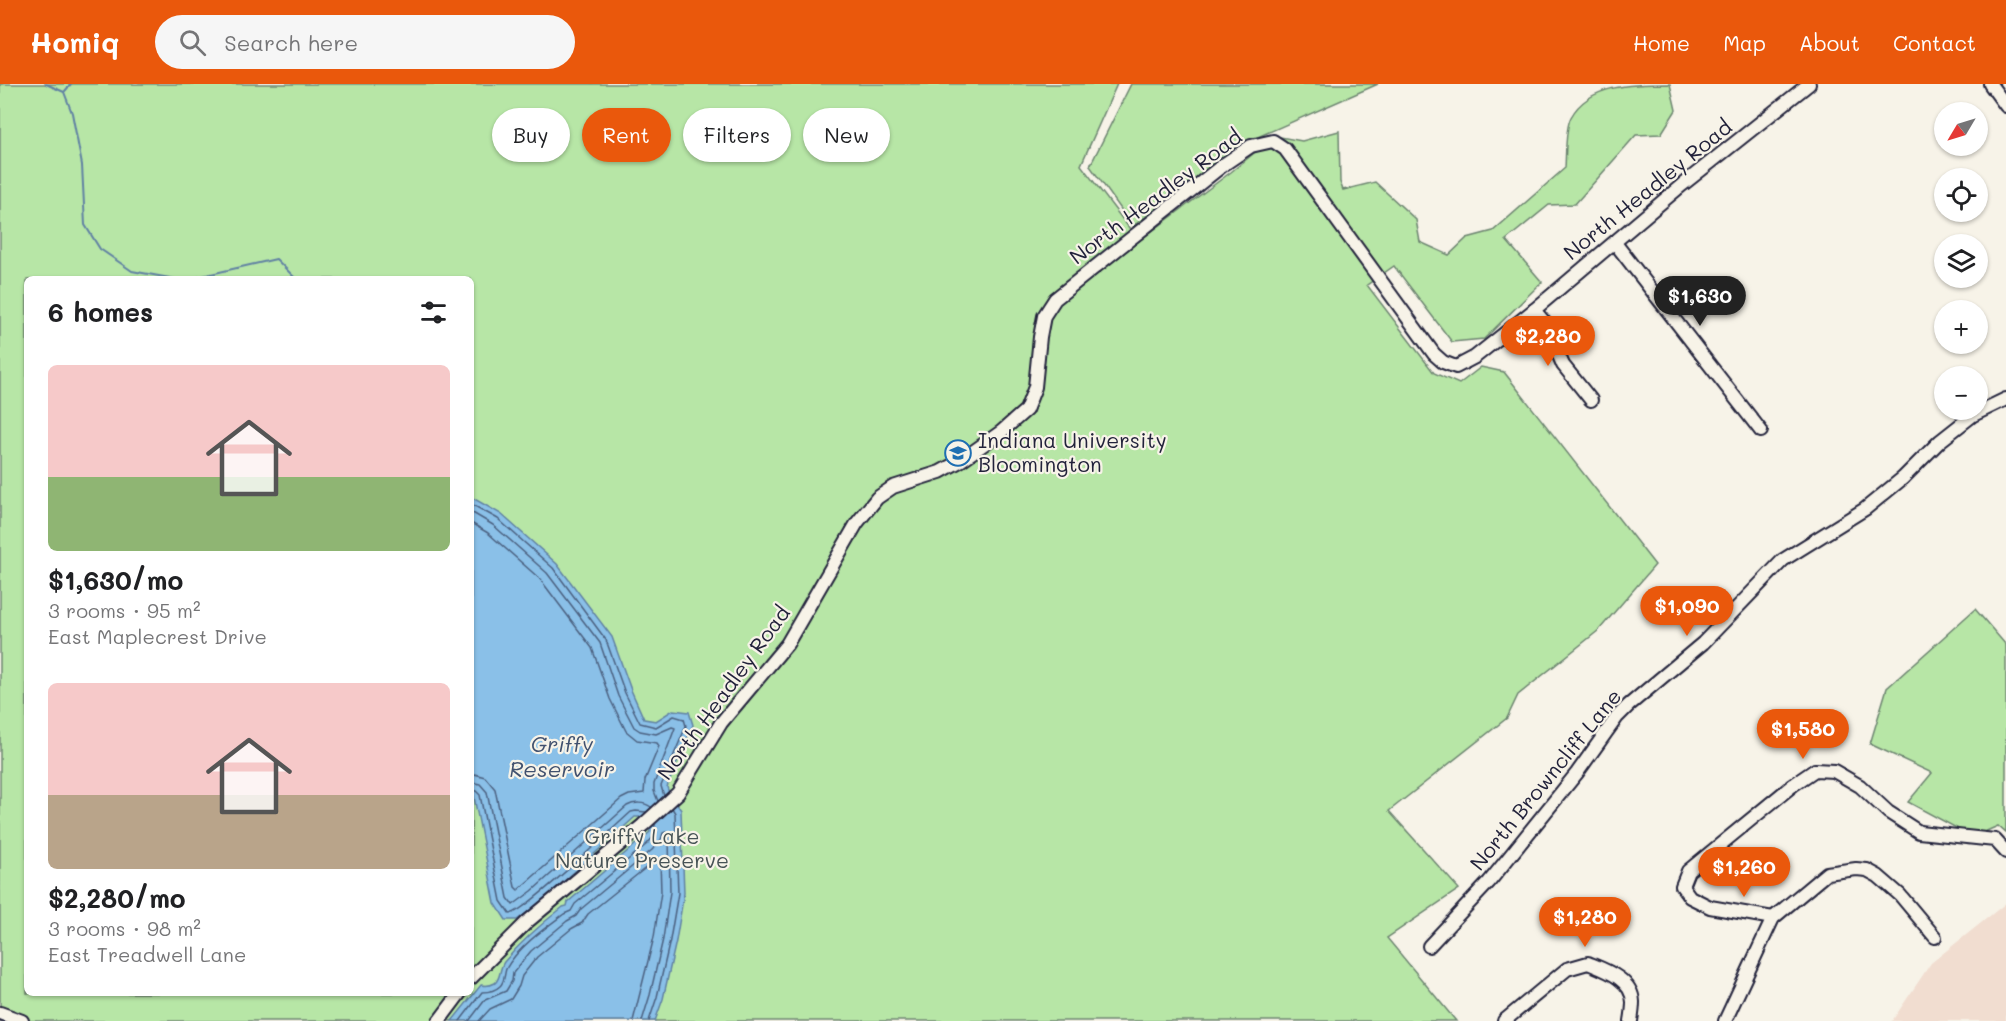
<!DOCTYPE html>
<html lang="en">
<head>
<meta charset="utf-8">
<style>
  body { margin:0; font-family:Mali,sans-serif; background:#f6f6f6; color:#202124; height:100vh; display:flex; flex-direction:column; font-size:22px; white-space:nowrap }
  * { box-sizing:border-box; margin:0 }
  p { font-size:20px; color:#757577 }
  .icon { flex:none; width:33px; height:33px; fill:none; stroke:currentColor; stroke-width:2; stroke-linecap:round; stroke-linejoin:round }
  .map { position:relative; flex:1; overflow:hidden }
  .side { position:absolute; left:24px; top:192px; width:450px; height:720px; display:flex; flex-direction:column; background:#fff; border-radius:9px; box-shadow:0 2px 4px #0004 }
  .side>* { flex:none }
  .banner { position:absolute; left:492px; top:24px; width:570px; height:54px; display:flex; gap:12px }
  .needle { width:39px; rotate:232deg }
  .controls { position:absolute; left:1934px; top:18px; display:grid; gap:12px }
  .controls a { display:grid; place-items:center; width:54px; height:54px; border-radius:50%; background:#fff; box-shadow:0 2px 4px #0004; font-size:30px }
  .price { position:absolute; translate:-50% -51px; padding:0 14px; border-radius:21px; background:#ea580c; color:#fff; font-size:20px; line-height:39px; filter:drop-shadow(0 2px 3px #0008) }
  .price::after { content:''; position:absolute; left:50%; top:36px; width:18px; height:14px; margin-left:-9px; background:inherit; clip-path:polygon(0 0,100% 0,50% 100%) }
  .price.active { background:#222; color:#fff }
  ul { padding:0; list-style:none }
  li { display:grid; align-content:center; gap:12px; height:318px; padding:0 24px }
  li span { display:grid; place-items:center; height:186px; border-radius:9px; color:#555 }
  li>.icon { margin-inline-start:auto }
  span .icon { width:108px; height:108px; fill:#fffc; stroke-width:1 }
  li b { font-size:26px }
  h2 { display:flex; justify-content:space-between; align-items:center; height:72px; padding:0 24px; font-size:26px }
  .tag { padding:0 21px; border-radius:27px; background:#fff; box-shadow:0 2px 4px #0004; font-size:21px; line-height:54px }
  .tag.active { background:#ea580c; color:#fff }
  header { display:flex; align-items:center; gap:36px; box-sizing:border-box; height:84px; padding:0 30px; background:#ea580c; color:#fff }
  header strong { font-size:28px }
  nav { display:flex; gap:33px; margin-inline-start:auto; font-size:21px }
  .search { width:420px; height:54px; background:#f6f6f6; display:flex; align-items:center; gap:15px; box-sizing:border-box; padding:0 21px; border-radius:33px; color:#757577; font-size:22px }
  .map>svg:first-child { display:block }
</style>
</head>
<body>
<header>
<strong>Homiq</strong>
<div class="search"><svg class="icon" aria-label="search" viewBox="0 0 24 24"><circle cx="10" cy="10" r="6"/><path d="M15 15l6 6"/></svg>Search here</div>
<nav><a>Home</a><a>Map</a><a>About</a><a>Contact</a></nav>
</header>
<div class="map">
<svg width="2006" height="937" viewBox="0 0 2006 937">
  <rect width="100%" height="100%" fill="#f7f3e8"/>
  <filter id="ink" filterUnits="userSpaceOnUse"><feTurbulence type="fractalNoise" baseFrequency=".0167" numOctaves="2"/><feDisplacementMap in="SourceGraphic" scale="12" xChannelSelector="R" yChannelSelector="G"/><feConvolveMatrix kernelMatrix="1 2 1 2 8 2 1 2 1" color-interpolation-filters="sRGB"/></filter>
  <g filter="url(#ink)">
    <!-- built -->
    <path fill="#f1ddd0" d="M2006 819V937H1892L1931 879Z"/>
    <!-- green -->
    <g fill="#b7e6a6" stroke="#6c8470" stroke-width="1.5" fill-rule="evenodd">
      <path d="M0 0H1117L1081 81 1139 157 1231 88 1275 52 1302 57 1339 47 1340 98 1343 106 1375 98 1416 136 1420 158 1449 171 1467 154 1493 147 1565 84C1566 70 1565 44 1571 33 1589 0 1633 0 1670 0L1676 26 1661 50 1636 51 1575 120 1549 121 1506 156 1542 198 1484 255 1452 258 1394 182 1367 201 1434 289 1459 300 1481 283 1504 288 1655 481 1599 546 1518 611 1507 634 1389 727 1459 805 1387 854 1456 937H0ZM27 195H471V909H27Z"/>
      <path d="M1131 0H1378L1251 56 1133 142 1090 82Z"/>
      <path d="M1975 525 2006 561V749L1998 742 1973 753 1908 718 1932 689 1870 660 1887 604Z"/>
    </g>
    <!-- water -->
    <path fill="#8ac0e8" stroke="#6081a3" stroke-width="1.5" d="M471 413 501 430 557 480 612 553 631 606 644 635 656 637 673 626 689 628 693 641 667 703 669 709 681 726 684 809 676 857 663 915 655 937H452L481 901C486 902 490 902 495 899 501 894 499 885 504 878 522 857 541 840 563 823L567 822 568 818 650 748 649 742 642 733H635L541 818 517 836H506L495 819 471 698Z"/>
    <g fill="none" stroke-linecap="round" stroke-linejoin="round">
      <!-- shore -->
      <g stroke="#4c6180" stroke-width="1.5">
        <path d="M471 420 498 435 553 484 606 556 625 609 640 639 656 643 674 632 684 635 686 642 661 702 664 712"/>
        <path d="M471 428 493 441 547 489 600 559 618 612 634 643 640 647 656 650 672 643 675 644 654 700V707L658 717"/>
        <path d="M471 439 488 449 540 495 592 564 610 615 626 647 637 656 657 659 659 662 645 696 644 709 629 711 621 715 518 806 515 803 495 705 485 693 471 689"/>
        <path d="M471 698 480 700 487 708 508 814 513 821 532 807 627 722C634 718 644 718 651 723"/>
        <path d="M471 706 476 707 480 711 501 817 510 830C524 829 613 744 631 728L636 727 646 728"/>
        <path d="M460 937 482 908C488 908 495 907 500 902 505 897 504 891 506 885 517 864 545 844 564 830L571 827 575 820 647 760 655 751V740"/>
        <path d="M469 937 485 916 506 907 512 897 513 889 531 867 567 837 576 832 581 825 652 766 661 756 663 749 666 748 669 751 670 808 663 855 650 911 642 937"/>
        <path d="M479 937 490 925 511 915 519 902 522 892 537 873 571 845 582 839 588 830 658 774 660 776 661 808 654 853 633 937"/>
        <path d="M649 937 657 913 670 856 678 809 675 729 672 724"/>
      </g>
      <!-- stream -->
      <g stroke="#6081a3" stroke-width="2">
        <path d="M46 0 64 8 72 29 82 81 85 141 100 165 132 187 175 195"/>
        <path d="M65 7 71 0"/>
        <path d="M189 195 276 175 296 195"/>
      </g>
      <!-- minor casing -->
      <g stroke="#22223b" stroke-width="16">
        <g id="minor">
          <path d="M1990 0 2006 22"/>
          <path d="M1615 159 1761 347"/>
          <path d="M1534 226 1545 239 1563 281 1591 316"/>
          <path d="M1773 834 1710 823 1690 813 1682 802 1688 787 1793 701 1815 686 1834 687 1860 702 1888 728 1919 748 1995 756 2006 768"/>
          <path d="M1429 862 1489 798 1577 689 1617 633 1629 621 1703 559 1783 476 1865 425 1903 394 1940 357 1973 331 2006 315"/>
          <path d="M471 894 527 838 643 741 678 709 721 639 787 560 857 439 877 414 893 403 940 388 960 377 1001 348 1026 326 1035 303 1040 253 1044 232 1055 215 1223 81 1251 62 1273 57 1285 65 1434 270 1443 278 1456 283 1475 273 1534 226 1682 101 1809 0"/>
          <path d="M0 929 22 937"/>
          <path d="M439 937 460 909"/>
          <path d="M1504 937 1567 885 1588 879C1605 886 1632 895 1633 918 1633 924 1632 931 1631 937"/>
          <path d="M1725 937 1773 834 1827 789 1856 785 1867 786 1878 792 1900 811 1935 853"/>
        </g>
      </g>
      <!-- minor -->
      <use href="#minor" stroke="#f7f3e8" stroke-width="12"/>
    </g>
  </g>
  <!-- icons -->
  <defs>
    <g id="university-ring" transform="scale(1.35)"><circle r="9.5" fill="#f7f3e8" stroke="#1f6fb2" stroke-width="1.5"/><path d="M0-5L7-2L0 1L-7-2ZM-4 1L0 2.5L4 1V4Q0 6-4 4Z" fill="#1f6fb2"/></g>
  </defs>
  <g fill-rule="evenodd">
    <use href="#university-ring" x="958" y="369"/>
  </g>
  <g text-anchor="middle" stroke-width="4.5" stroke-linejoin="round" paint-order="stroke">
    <!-- street labels -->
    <g font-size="21" fill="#22223b" stroke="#f7f3e8">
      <text transform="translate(1648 106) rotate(-39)" y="7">North Headley Road</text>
      <text transform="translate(1156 113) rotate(-37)" y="7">North Headley Road</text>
      <text transform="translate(724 609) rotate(-54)" y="7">North Headley Road</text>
      <text transform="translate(1546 696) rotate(-51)" y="7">North Browncliff Lane</text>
    </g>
    <!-- poi labels -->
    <g font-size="21" fill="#22223b" stroke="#f7f3e8" text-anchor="start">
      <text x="978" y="364">Indiana University<tspan x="978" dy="24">Bloomington</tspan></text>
    </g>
    <!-- park labels -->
    <g font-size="21" fill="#475356" stroke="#f7f3e8">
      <text x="642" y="760">Griffy Lake<tspan x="642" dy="24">Nature Preserve</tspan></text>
    </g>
    <!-- water labels -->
    <g font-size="22" font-style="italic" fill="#41516f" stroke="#f7f3e8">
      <text x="562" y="668">Griffy<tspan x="562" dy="25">Reservoir</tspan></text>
    </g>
  </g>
</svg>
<div class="controls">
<a><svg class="needle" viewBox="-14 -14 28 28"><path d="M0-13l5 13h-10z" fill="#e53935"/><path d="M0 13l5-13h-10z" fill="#757577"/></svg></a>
<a><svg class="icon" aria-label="locate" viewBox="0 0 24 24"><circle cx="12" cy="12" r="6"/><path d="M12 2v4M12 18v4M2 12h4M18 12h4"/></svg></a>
<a><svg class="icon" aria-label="layers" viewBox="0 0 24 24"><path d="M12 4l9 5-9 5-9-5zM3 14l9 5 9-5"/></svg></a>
<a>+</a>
<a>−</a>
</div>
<b class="price active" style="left:1700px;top:243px">$1,630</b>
<b class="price" style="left:1548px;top:283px">$2,280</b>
<b class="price" style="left:1687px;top:553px">$1,090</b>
<b class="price" style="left:1803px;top:676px">$1,580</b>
<b class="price" style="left:1744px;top:814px">$1,260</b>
<b class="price" style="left:1585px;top:864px">$1,280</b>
<div class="banner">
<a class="tag">Buy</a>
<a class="tag active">Rent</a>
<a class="tag">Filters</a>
<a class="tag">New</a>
</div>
<section class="side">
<h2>6 homes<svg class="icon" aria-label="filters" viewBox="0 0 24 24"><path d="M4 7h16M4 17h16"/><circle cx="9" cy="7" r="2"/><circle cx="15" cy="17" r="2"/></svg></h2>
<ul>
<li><span style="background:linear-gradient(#f6c9c9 60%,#8fb573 0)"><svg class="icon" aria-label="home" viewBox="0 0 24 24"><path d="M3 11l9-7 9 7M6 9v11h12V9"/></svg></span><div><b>$1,630/mo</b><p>3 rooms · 95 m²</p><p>East Maplecrest Drive</p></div></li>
<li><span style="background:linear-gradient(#f6c9c9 60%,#b9a48a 0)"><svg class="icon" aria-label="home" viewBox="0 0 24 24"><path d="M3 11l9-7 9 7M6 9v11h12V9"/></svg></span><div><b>$2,280/mo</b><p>3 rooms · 98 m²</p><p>East Treadwell Lane</p></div></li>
</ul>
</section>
</div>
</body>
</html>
